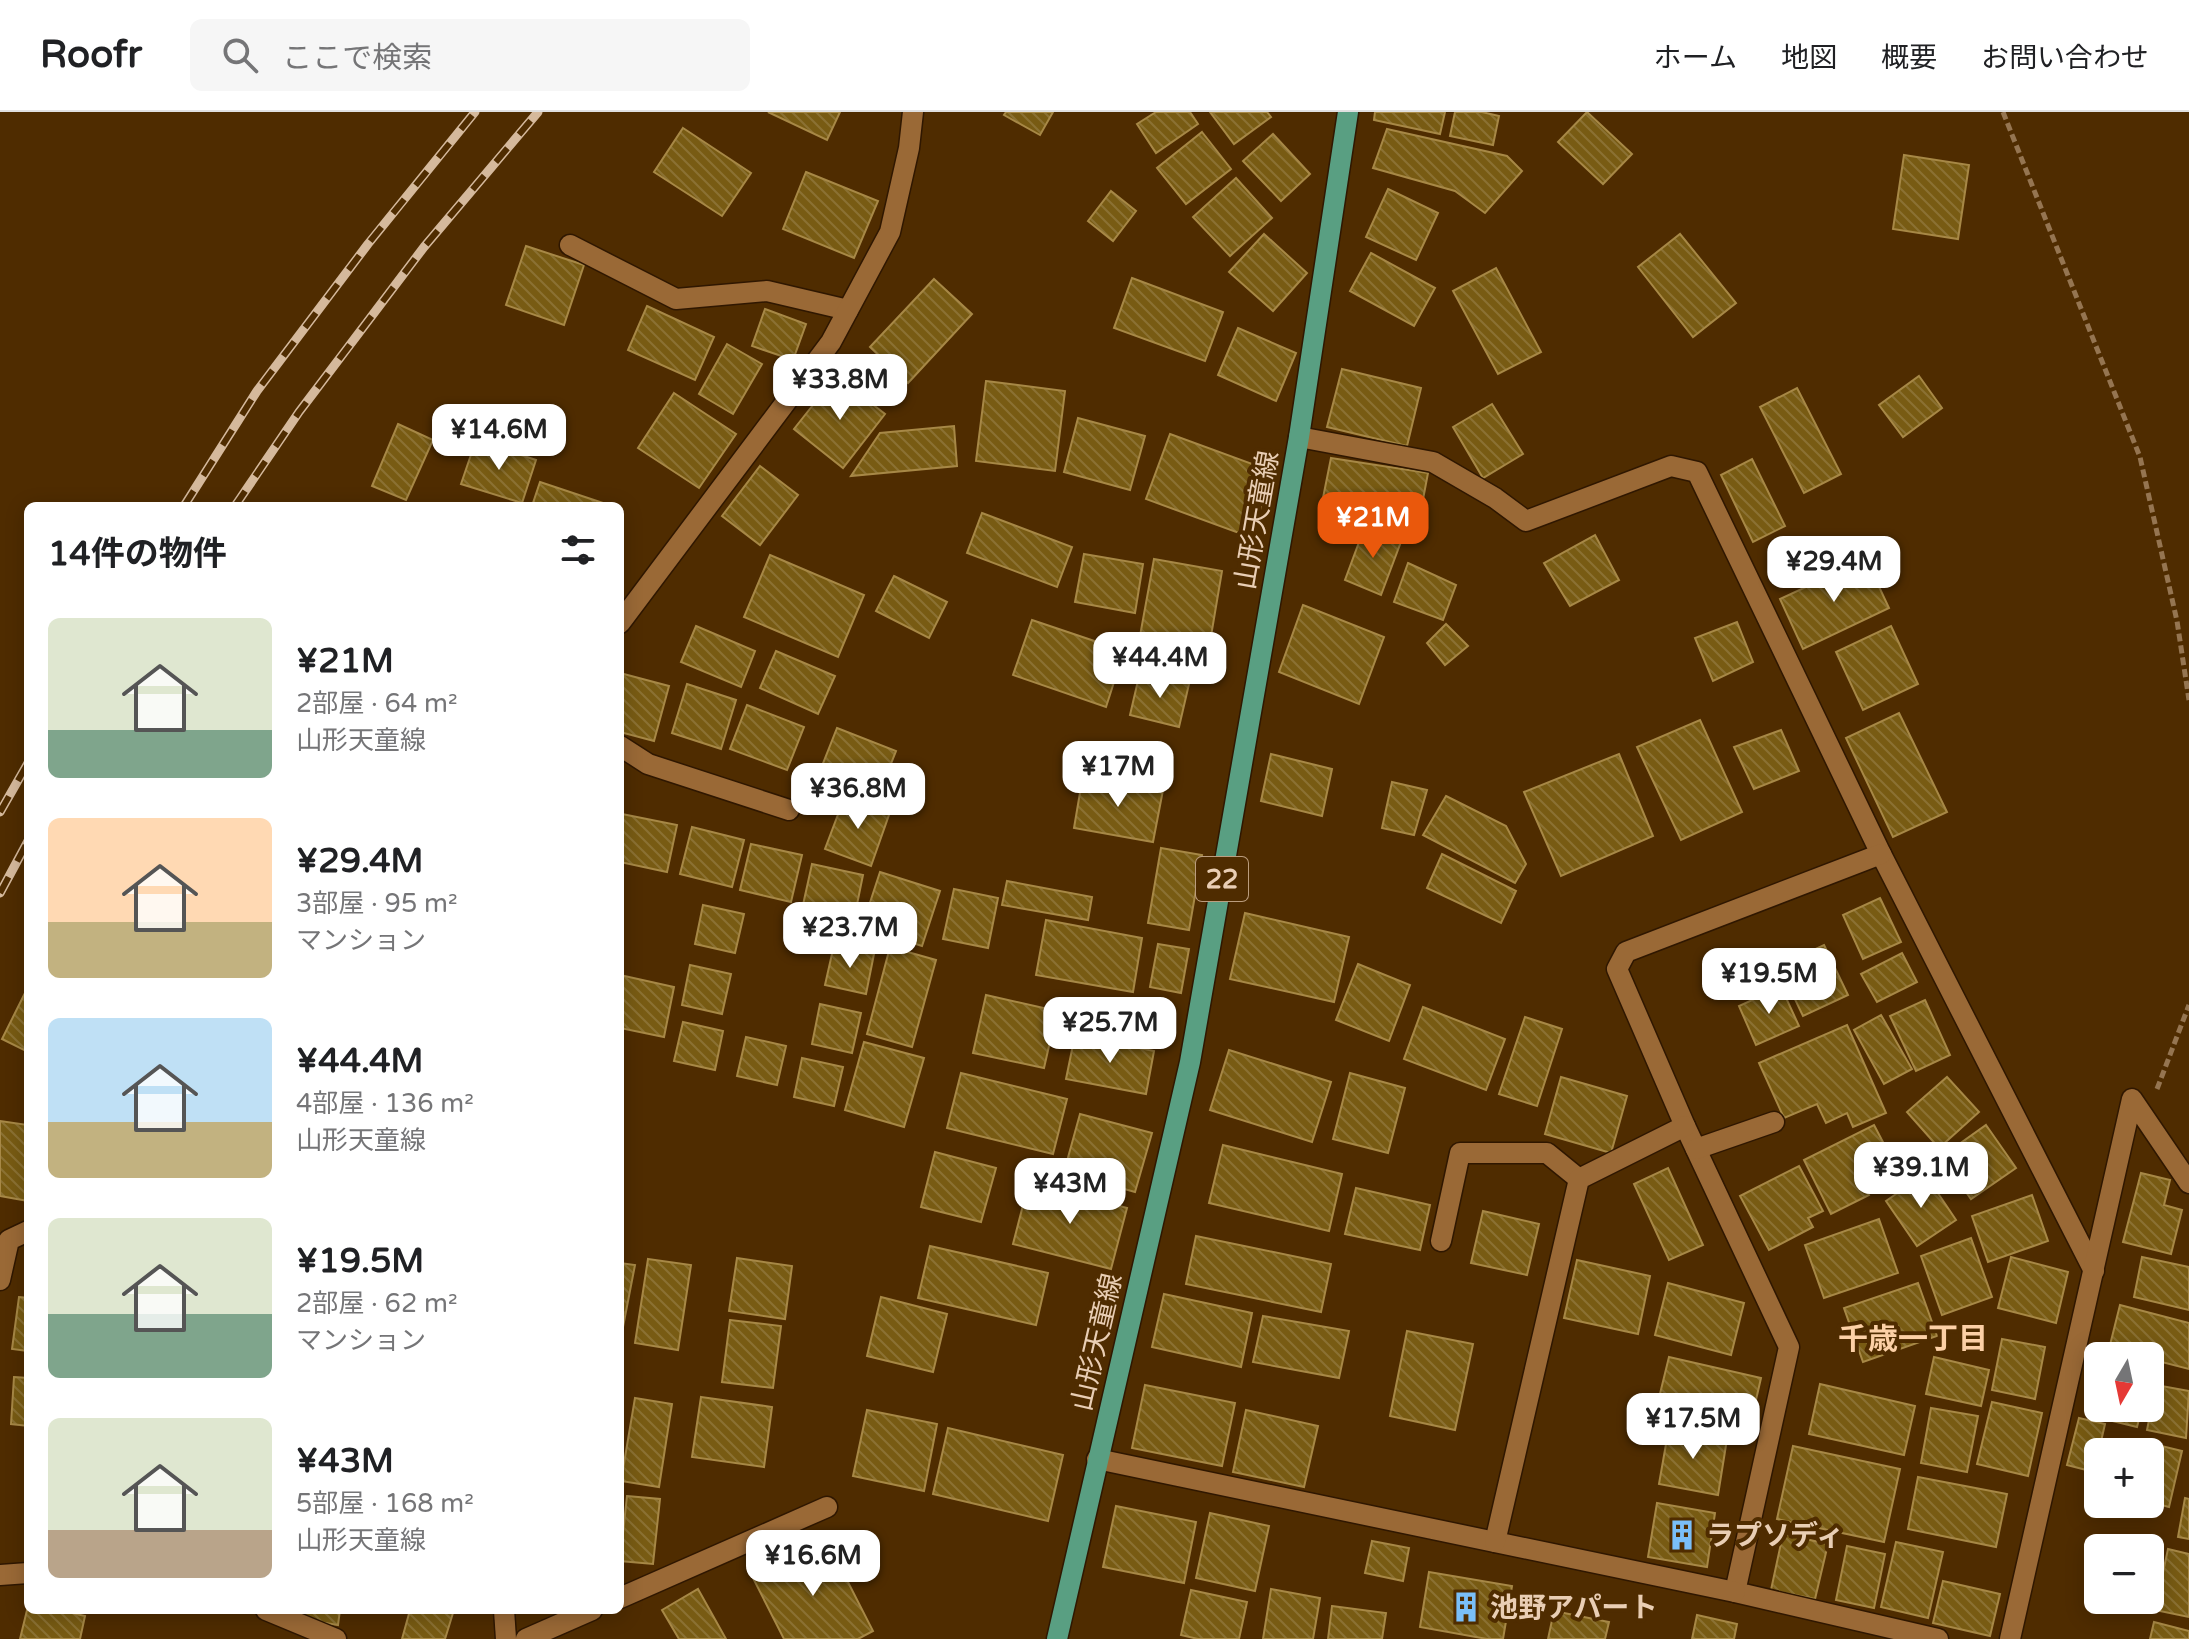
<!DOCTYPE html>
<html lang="ja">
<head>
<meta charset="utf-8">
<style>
  body { margin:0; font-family:"Varela Round","Noto Sans JP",sans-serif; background:#f6f6f6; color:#202124; height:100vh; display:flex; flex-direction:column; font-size:30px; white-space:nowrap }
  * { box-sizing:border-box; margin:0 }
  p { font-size:26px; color:#757577 }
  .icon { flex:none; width:44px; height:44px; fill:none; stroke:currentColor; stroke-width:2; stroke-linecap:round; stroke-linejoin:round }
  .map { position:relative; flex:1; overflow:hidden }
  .panel { position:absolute; left:24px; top:390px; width:600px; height:1112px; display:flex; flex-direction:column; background:#fff; border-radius:12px; box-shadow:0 4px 20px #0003 }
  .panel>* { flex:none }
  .needle { width:52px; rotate:189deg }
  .buttons { position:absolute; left:2084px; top:1230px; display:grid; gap:16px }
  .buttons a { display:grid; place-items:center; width:80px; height:80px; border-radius:12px; background:#fff; box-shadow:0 4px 20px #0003; font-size:40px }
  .price { position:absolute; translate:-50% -68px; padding:0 18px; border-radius:16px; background:#fff; color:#222; font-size:26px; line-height:52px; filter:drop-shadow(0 2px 4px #0008) }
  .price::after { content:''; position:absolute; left:50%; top:48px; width:24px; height:18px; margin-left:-12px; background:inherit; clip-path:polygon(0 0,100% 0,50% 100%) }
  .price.current { background:#ea580c; color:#fff }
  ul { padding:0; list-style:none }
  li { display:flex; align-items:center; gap:24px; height:200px; padding:0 24px }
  li span { display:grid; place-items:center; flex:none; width:224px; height:160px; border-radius:12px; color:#555 }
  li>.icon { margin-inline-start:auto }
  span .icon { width:96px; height:96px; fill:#fffc; stroke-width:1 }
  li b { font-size:34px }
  h2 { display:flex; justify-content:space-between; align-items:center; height:96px; padding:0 24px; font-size:34px }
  header { display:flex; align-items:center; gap:48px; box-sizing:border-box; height:112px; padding:0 40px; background:#fff; border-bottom:2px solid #e0e0e0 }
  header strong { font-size:38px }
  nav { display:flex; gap:44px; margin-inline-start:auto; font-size:28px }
  .search { width:560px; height:72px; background:#f6f6f6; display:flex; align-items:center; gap:20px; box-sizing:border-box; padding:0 28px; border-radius:12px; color:#757577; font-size:30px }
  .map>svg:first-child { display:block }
</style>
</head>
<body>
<header>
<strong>Roofr</strong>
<div class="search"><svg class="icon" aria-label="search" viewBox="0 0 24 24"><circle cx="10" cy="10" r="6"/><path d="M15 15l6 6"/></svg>ここで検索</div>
<nav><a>ホーム</a><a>地図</a><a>概要</a><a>お問い合わせ</a></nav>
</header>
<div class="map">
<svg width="2189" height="1527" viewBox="0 0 2189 1527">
  <defs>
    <pattern id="building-back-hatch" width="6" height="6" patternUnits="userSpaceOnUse" patternTransform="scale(2)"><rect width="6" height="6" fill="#785b13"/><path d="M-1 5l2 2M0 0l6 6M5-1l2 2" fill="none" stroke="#8b7133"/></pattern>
  </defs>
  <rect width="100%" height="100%" fill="#4f2c00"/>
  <!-- building -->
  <g fill="url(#building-back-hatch)" stroke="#a78846" stroke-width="2">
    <path d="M768 0H840L827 28Z"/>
    <path d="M1006 0H1053L1040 23 1004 3Z"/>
    <path d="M1156 0H1190L1198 12 1156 41 1137 12Z"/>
    <path d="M1210 0H1267L1271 5 1234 32Z"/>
    <path d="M1375 0H1445L1440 22 1374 8Z"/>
    <path d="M1455 0H1482L1499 4 1493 33 1450 24Z"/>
    <path d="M1587 0 1632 42 1603 72 1558 30Z"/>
    <path d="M683 16 751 61 722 104 654 60Z"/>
    <path d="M1387 17 1507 44 1522 59 1485 101 1455 79 1373 56Z"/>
    <path d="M1202 20 1231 57 1186 92 1157 56Z"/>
    <path d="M1273 22 1310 62 1281 89 1243 49Z"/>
    <path d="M1904 43 1969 53 1958 127 1893 117Z"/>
    <path d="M806 60 878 89 854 146 783 117Z"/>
    <path d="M1236 66 1272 106 1230 144 1193 105Z"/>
    <path d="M1388 77 1438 101 1416 148 1366 125Z"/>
    <path d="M1111 79 1136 99 1113 129 1088 109Z"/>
    <path d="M1264 122 1307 161 1273 199 1229 160Z"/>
    <path d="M1680 122 1736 191 1693 225 1638 155Z"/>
    <path d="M526 134 584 153 564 213 506 193Z"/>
    <path d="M1371 141 1435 176 1414 214 1350 179Z"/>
    <path d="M1496 156 1541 240 1498 262 1453 179Z"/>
    <path d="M1132 166 1223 200 1205 249 1114 216Z"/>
    <path d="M934 167 972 202 908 271 870 235Z"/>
    <path d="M647 194 714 225 695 268 628 238Z"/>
    <path d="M765 197 806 212 793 248 752 234Z"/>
    <path d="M1238 216 1296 241 1276 289 1218 263Z"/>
    <path d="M727 232 762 252 733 302 699 282Z"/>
    <path d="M1342 257 1421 276 1407 334 1327 315Z"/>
    <path d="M836 264 885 302 843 356 794 317Z"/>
    <path d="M1919 264 1942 296 1903 325 1879 293Z"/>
    <path d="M986 269 1065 279 1055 359 976 349Z"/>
    <path d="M1797 276 1841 362 1804 381 1760 295Z"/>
    <path d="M674 281 736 322 699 376 638 336Z"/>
    <path d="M1492 292 1523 342 1483 366 1453 315Z"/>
    <path d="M1078 306 1145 324 1130 378 1064 360Z"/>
    <path d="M398 312 433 328 406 388 372 374Z"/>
    <path d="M954 314 957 354 851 364 880 321Z"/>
    <path d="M1170 322 1274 360 1250 425 1146 387Z"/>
    <path d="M476 328 536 348 522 391 461 372Z"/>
    <path d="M1331 346 1428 361 1417 419 1320 401Z"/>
    <path d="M1752 347 1785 414 1753 430 1721 363Z"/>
    <path d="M760 354 798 383 760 433 722 404Z"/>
    <path d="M540 370 612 394H532Z"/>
    <path d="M982 401 1072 435 1057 475 967 441Z"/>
    <path d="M1365 414 1402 427 1381 483 1345 468Z"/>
    <path d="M1595 423 1619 468 1570 494 1544 451Z"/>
    <path d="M1084 442 1143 452 1135 501 1075 490Z"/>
    <path d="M770 443 864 483 838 545 744 505Z"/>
    <path d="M1154 447 1222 459 1209 536 1140 524Z"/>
    <path d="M1866 447 1889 496 1803 537 1780 487Z"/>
    <path d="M1408 451 1456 473 1443 508 1394 490Z"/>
    <path d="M894 464 947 490 929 526 876 499Z"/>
    <path d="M1303 493 1384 525 1359 592 1279 560Z"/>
    <path d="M1032 508 1124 539 1106 595 1013 563Z"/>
    <path d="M1737 510 1753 550 1713 569 1695 526Z"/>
    <path d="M1446 512 1468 534 1445 553 1427 531Z"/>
    <path d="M696 514 755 539 741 575 681 550Z"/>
    <path d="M1891 514 1918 572 1863 598 1836 540Z"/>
    <path d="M776 539 835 564 818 602 760 576Z"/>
    <path d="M1140 560 1189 572 1179 615 1130 603Z"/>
    <path d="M620 561 669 574 654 629 620 620Z"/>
    <path d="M687 572 736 588 721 637 672 621Z"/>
    <path d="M747 593 804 615 787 658 730 637Z"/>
    <path d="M1899 601 1947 700 1893 725 1846 626Z"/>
    <path d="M1700 608 1742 700 1681 728 1637 635Z"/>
    <path d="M837 616 896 639 879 682 820 659Z"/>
    <path d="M1781 618 1799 659 1754 677 1734 635Z"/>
    <path d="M1271 642 1332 657 1322 704 1261 689Z"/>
    <path d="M1619 642 1653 724 1561 764 1524 680Z"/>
    <path d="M1083 663 1163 678 1153 730 1074 716Z"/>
    <path d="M1392 670 1427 678 1414 723 1382 716Z"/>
    <path d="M845 684 890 700 871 754 825 737Z"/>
    <path d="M1446 684 1506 714 1526 752 1515 771 1423 723Z"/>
    <path d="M622 702 677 713 667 760 620 750Z"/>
    <path d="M692 715 744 728 732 775 680 762Z"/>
    <path d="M751 732 802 743 791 790 740 778Z"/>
    <path d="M1161 736 1202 743 1189 818 1148 811Z"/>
    <path d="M1442 742 1516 779 1501 811 1427 776Z"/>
    <path d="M812 752 863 763 853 812 801 802Z"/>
    <path d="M880 760 940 779 922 834 862 815Z"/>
    <path d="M1007 769 1092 785 1088 808 1002 793Z"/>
    <path d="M954 777 998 786 988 836 943 827Z"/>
    <path d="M1880 786 1901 830 1863 847 1843 803Z"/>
    <path d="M703 793 744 802 735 841 695 832Z"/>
    <path d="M1245 801 1349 825 1334 890 1230 867Z"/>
    <path d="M1046 808 1142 826 1133 880 1036 863Z"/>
    <path d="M1158 832 1189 837 1181 881 1150 875Z"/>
    <path d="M834 833 874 842 866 882 825 873Z"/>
    <path d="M1824 833 1848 883 1803 904 1779 854Z"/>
    <path d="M890 835 936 848 912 935 867 922Z"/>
    <path d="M1902 841 1917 870 1877 890 1861 862Z"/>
    <path d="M1358 852 1410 873 1389 929 1336 908Z"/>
    <path d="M690 853 731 862 722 902 682 893Z"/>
    <path d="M620 863 674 875 664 925 620 916Z"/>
    <path d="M28 875V940L2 927Z"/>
    <path d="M1781 875 1799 914 1756 933 1739 894Z"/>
    <path d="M986 883 1057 899 1044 956 973 941Z"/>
    <path d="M1925 888 1950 943 1916 959 1890 904Z"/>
    <path d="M820 892 861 901 852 941 812 932Z"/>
    <path d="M1423 895 1505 927 1486 978 1404 947Z"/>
    <path d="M1881 903 1912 957 1884 972 1854 918Z"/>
    <path d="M1525 905 1562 917 1537 994 1499 982Z"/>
    <path d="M683 910 723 919 715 958 674 949Z"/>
    <path d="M1847 913 1886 1001 1853 1015 1847 1001 1826 1011 1817 992 1784 1006 1759 951Z"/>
    <path d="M1075 923 1154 939 1146 982 1066 967Z"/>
    <path d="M746 925 786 934 777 973 737 964Z"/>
    <path d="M864 930 924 946 904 1015 845 998Z"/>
    <path d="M1229 938 1331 970 1312 1030 1210 998Z"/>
    <path d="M802 946 843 955 834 994 794 985Z"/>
    <path d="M961 961 1067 987 1053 1042 947 1016Z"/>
    <path d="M1350 961 1405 976 1388 1041 1333 1027Z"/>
    <path d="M1561 965 1627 984 1611 1041 1545 1022Z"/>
    <path d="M1947 965 1979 1000 1939 1036 1907 1000Z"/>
    <path d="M1080 1002 1152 1021 1135 1080 1064 1060Z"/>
    <path d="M0 1009 28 1013V1089L0 1084Z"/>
    <path d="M1874 1013 1894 1051 1861 1067 1869 1083 1831 1102 1804 1048Z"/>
    <path d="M1986 1013 2016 1056 1971 1087 1941 1045Z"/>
    <path d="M1223 1033 1342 1062 1329 1119 1209 1091Z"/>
    <path d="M935 1040 996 1056 981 1110 921 1095Z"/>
    <path d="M1799 1054 1823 1099 1808 1106 1813 1115 1769 1138 1740 1084Z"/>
    <path d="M1668 1056 1703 1133 1669 1148 1634 1072Z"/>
    <path d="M2141 1061 2170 1068 2164 1093 2182 1098 2171 1142 2123 1130Z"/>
    <path d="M1925 1062 1956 1108 1917 1134 1886 1089Z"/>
    <path d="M1029 1070 1127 1096 1111 1157 1013 1132Z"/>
    <path d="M1356 1076 1430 1093 1420 1138 1345 1122Z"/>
    <path d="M2032 1083 2048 1129 1988 1150 1972 1104Z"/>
    <path d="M1483 1099 1539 1112 1527 1163 1471 1151Z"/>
    <path d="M1879 1107 1898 1161 1824 1186 1805 1133Z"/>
    <path d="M1196 1124 1331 1152 1321 1200 1186 1172Z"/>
    <path d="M1971 1126 1992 1185 1942 1203 1921 1144Z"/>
    <path d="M930 1134 1048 1161 1036 1213 918 1186Z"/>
    <path d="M2011 1145 2068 1160 2056 1211 1998 1196Z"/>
    <path d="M2142 1145 2189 1155V1198L2134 1185Z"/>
    <path d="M737 1146 792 1154 785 1207 729 1199Z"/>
    <path d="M648 1147 691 1153 678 1238 635 1231Z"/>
    <path d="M1577 1148 1650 1164 1638 1222 1564 1206Z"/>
    <path d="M620 1151 635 1153 623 1215H620Z"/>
    <path d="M1668 1171 1744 1191 1731 1243 1655 1223Z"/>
    <path d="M1918 1171 1937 1224 1863 1250 1844 1196Z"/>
    <path d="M1164 1182 1252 1201 1241 1255 1152 1235Z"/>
    <path d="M19 1185 28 1186V1239L12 1237Z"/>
    <path d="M881 1185 947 1202 933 1260 867 1244Z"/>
    <path d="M2120 1193 2189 1211V1257L2150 1247V1244H2136L2109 1237Z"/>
    <path d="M1263 1204 1349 1219 1339 1266 1253 1250Z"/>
    <path d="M730 1208 781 1214 773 1276 722 1270Z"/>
    <path d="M1407 1219 1473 1232 1455 1318 1390 1304Z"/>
    <path d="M2002 1227 2045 1235 2035 1287 1992 1278Z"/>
    <path d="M1669 1245 1761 1266 1750 1314 1657 1294Z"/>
    <path d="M1934 1245 1989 1258 1981 1294 1926 1282Z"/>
    <path d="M14 1265 28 1266V1314L11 1312Z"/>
    <path d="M1820 1272 1915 1294 1904 1343 1809 1322Z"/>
    <path d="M1145 1273 1235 1291 1222 1354 1132 1336Z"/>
    <path d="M2156 1273 2189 1279 2186 1326 2147 1318Z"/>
    <path d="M2098 1281V1296H2142L2137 1315 2092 1304Z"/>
    <path d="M701 1285 772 1295 764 1355 692 1345Z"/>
    <path d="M635 1286 672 1292 659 1375 621 1369Z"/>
    <path d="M1992 1290 2042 1301 2028 1364 1977 1352Z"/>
    <path d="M1931 1296 1978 1304 1967 1360 1921 1351Z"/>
    <path d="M867 1298 937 1312 924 1379 853 1364Z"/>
    <path d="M1246 1298 1318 1314 1304 1375 1233 1360Z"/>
    <path d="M2079 1306 2105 1312 2094 1360 2067 1353Z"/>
    <path d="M1669 1315 1727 1327 1718 1383 1659 1372Z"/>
    <path d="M948 1316 1063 1343 1048 1409 933 1382Z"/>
    <path d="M2145 1330 2182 1339 2169 1395 2150 1390V1340H2131L2132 1334 2144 1336Z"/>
    <path d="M1793 1334 1900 1357 1884 1430 1777 1407Z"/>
    <path d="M1918 1365 2007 1382 1996 1435 1908 1417Z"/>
    <path d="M627 1384 660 1387 653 1452 620 1449Z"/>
    <path d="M2185 1386 2189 1387V1427L2178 1425Z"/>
    <path d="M1657 1391 1715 1401 1707 1455 1648 1445Z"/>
    <path d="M1116 1394 1196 1410 1184 1471 1103 1455Z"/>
    <path d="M1210 1401 1269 1414 1255 1479 1196 1466Z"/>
    <path d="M1783 1422 1828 1432 1815 1487 1771 1478Z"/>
    <path d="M827 1429 873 1519 858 1527H784L753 1466Z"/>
    <path d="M1372 1429 1409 1436 1403 1469 1365 1461Z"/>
    <path d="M1896 1430 1943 1440 1928 1506 1881 1495Z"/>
    <path d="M1847 1434 1885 1442 1874 1496 1836 1488Z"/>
    <path d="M2168 1437 2189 1442V1505L2155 1498Z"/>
    <path d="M1429 1460 1512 1474 1503 1527H1487L1420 1515Z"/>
    <path d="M1943 1469 2000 1482 1990 1524 1933 1511Z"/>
    <path d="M698 1477 726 1527H679L662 1498Z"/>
    <path d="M1271 1477 1320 1486 1313 1527H1263Z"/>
    <path d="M1191 1478 1247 1490 1239 1527H1198L1181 1523Z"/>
    <path d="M28 1494V1498H59L85 1504 80 1527H20Z"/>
    <path d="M1332 1494 1386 1501 1382 1527H1328Z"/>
    <path d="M301 1498H340L338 1513 300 1507Z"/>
    <path d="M410 1498 453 1501 445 1527H402Z"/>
    <path d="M1554 1499 1609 1510 1605 1527H1548Z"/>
    <path d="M1697 1503 1737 1512 1734 1527H1692Z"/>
    <path d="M2154 1510 2189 1519V1527H2150Z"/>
  </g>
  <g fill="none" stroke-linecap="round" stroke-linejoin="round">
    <!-- minor casing -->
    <g stroke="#2f1700" stroke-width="23">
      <g id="minor">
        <path d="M570 133 676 187 767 179 848 198"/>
        <path d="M1299 325 1433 350 1495 386 1526 409 1671 354 1697 360 1881 742 2094 1159"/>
        <path d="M620 511 831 230 890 120 909 36 913 0"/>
        <path d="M620 634 648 652 789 698"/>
        <path d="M1881 742 1626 840 1617 857 1685 1014 1789 1235 1735 1480 1938 1527"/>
        <path d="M1696 1037 1774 1010"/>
        <path d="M1441 1129 1460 1041H1547L1579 1067"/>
        <path d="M0 1168 9 1128 28 1119"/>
        <path d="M1097 1347 1735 1480"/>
        <path d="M1495 1430 1579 1067 1685 1014"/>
        <path d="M0 1463 28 1461"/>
        <path d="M620 1486 827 1395"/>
        <path d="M266 1498 336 1527"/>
        <path d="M504 1498 506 1527"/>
        <path d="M526 1527 592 1498"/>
        <path d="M2010 1527 2132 987 2189 1071"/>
      </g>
    </g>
    <!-- major casing -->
    <g stroke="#2f1700" stroke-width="23">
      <path id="major" d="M1057 1527 1190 950 1299 325 1348 0"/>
    </g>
    <!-- path -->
    <g stroke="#957551" stroke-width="5" stroke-dasharray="8 4" stroke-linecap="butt">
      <path d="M2003 0 2140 345 2177 509 2189 588"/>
      <path d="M2157 977 2189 893"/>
    </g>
    <!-- minor -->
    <use href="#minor" stroke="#9a6936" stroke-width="20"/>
    <!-- major -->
    <use href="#major" stroke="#599f82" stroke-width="20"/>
    <!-- rail casing -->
    <g stroke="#d5b99c" stroke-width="9">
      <g id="rail">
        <path d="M184 394 257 279 368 132 475 0"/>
        <path d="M235 394 299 300 424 135 538 0"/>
        <path d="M0 700 28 651"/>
        <path d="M0 781 28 729"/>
      </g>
    </g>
    <!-- rail -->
    <use href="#rail" stroke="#4f2c00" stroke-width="6" stroke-dasharray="18" stroke-linecap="butt"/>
  </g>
  <!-- icons -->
  <defs>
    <g id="building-bare" transform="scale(2.4)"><path d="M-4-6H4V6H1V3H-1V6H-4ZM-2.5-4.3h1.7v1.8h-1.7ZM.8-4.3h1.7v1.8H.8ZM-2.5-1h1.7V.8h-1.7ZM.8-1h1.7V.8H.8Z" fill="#7abff8" stroke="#4f2c00" stroke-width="2.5" paint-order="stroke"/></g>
  </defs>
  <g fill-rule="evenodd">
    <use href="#building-bare" x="1682" y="1423"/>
    <use href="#building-bare" x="1466" y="1495"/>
  </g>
  <g text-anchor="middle" stroke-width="8" stroke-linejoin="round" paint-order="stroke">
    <!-- shield labels -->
    <rect fill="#4f2c00" stroke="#bb9d7e" stroke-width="2" x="1196" y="745" width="52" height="44" rx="6"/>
    <g font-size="26" font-weight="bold" fill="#e9ceb4">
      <text x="1222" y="776">22</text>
    </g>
    <!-- street labels -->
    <g font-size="28" fill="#e9ceb4" stroke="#4f2c00">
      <text transform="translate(1256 408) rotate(-80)" y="10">山形天童線</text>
      <text transform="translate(1096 1230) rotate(-77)" y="10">山形天童線</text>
    </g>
    <!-- poi labels -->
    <g font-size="28" font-weight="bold" fill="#e9ceb4" stroke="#4f2c00" text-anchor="start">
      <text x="1706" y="1433">ラプソディ</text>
      <text x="1490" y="1505">池野アパート</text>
    </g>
    <!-- neighbourhood labels -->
    <g font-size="30" font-weight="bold" fill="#fcd0a6" stroke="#4f2c00">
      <text x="1913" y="1237">千歳一丁目</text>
    </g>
  </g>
</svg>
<div class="buttons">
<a><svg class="needle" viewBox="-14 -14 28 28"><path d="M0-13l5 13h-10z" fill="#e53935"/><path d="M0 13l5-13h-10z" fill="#757577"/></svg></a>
<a>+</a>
<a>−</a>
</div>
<b class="price" style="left:840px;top:310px">¥33.8M</b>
<b class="price" style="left:499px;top:360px">¥14.6M</b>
<b class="price current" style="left:1373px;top:448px">¥21M</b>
<b class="price" style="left:1834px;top:492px">¥29.4M</b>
<b class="price" style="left:1160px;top:588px">¥44.4M</b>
<b class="price" style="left:1118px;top:697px">¥17M</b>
<b class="price" style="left:858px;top:719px">¥36.8M</b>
<b class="price" style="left:850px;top:858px">¥23.7M</b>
<b class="price" style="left:1769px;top:904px">¥19.5M</b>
<b class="price" style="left:1110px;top:953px">¥25.7M</b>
<b class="price" style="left:1921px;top:1098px">¥39.1M</b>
<b class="price" style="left:1070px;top:1114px">¥43M</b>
<b class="price" style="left:1693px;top:1349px">¥17.5M</b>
<b class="price" style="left:813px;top:1486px">¥16.6M</b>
<section class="panel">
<h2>14件の物件<svg class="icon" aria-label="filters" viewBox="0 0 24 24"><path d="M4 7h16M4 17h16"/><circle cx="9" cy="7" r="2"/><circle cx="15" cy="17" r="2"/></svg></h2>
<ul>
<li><span style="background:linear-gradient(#dfe7d0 70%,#7fa58c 0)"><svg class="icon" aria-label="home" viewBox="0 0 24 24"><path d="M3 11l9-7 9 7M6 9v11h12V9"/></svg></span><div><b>¥21M</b><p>2部屋 · 64 m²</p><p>山形天童線</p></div></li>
<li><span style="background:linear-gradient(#ffd9b3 65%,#c2b280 0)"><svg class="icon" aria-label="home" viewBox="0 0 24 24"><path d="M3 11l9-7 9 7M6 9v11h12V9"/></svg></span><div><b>¥29.4M</b><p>3部屋 · 95 m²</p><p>マンション</p></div></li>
<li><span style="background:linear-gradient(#bfe0f5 65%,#c2b280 0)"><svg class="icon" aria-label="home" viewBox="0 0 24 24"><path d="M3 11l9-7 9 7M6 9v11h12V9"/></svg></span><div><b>¥44.4M</b><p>4部屋 · 136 m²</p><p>山形天童線</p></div></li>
<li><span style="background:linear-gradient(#dfe7d0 60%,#7fa58c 0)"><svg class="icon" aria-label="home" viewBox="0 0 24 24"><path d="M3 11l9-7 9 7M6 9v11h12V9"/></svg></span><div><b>¥19.5M</b><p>2部屋 · 62 m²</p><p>マンション</p></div></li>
<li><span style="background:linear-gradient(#dfe7d0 70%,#b9a48a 0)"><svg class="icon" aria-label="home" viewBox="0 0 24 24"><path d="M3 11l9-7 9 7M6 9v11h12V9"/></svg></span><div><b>¥43M</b><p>5部屋 · 168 m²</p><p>山形天童線</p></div></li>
</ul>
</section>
</div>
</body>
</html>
